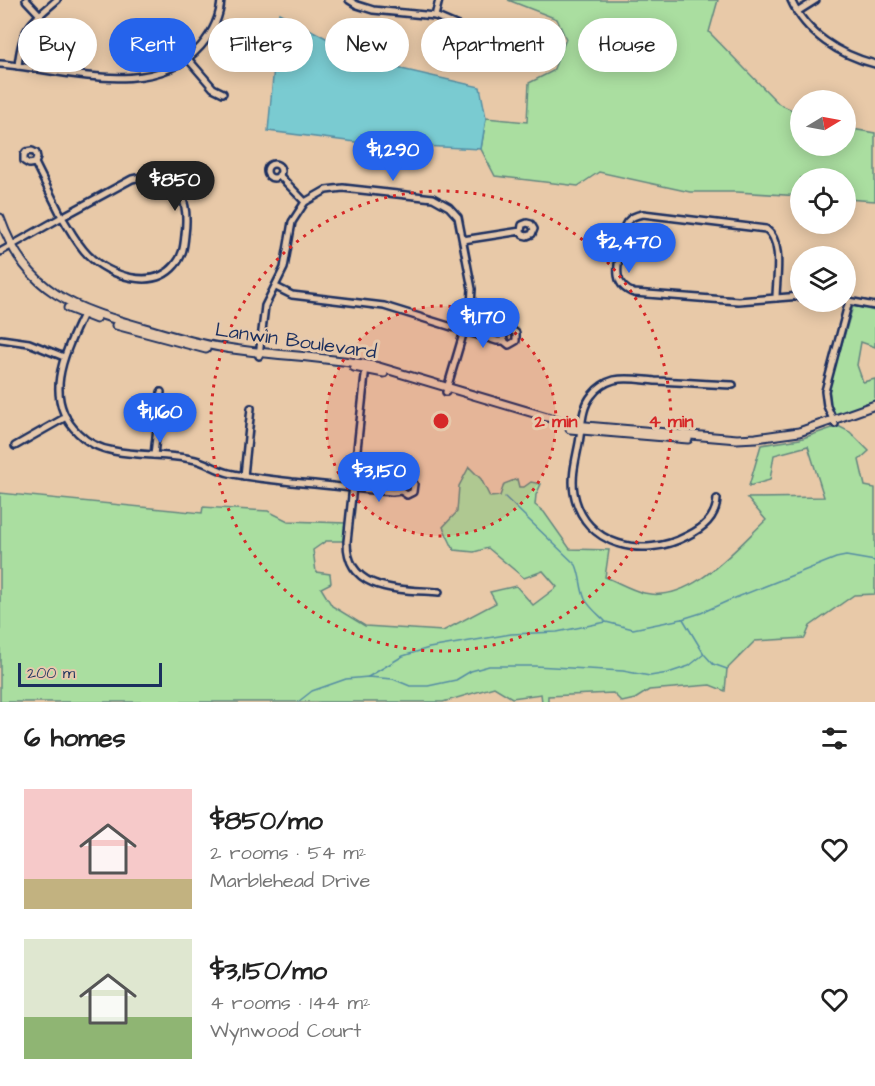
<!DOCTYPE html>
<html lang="en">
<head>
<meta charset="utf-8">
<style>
  body { margin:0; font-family:"Architects Daughter",sans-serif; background:#f2f2f2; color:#222; height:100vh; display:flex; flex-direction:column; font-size:22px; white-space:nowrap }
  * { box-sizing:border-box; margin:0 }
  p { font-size:20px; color:#767676 }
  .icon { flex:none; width:33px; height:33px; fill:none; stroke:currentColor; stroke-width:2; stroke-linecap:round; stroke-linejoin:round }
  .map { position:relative; height:702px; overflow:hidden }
  .side { display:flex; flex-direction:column; background:#fff; flex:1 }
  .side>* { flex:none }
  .top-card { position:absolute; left:18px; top:18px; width:840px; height:54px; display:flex; gap:12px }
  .needle { width:39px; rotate:80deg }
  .buttons { position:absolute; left:790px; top:90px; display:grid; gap:12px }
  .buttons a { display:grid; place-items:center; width:66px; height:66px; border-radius:50%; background:#fff; box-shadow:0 3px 15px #0003; font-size:30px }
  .scale { position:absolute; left:18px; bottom:15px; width:144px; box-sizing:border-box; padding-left:6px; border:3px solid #1b2f5e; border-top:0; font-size:16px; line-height:21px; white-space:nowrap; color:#1b2f5e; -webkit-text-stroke:4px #e6c9ac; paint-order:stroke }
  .price { position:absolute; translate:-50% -51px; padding:0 14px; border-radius:21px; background:#2563eb; color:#fff; font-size:20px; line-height:39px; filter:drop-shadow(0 2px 3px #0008) }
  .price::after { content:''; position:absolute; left:50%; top:36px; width:18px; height:14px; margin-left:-9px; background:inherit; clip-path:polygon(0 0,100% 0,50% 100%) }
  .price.selected { background:#222; color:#fff }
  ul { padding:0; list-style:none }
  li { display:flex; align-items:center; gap:18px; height:150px; padding:0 24px }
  li span { display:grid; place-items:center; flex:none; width:168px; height:120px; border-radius:0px; color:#555 }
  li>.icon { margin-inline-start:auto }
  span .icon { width:72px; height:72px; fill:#fffc; stroke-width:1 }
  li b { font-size:26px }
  h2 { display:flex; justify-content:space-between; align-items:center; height:72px; padding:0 24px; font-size:26px }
  .tag { padding:0 21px; border-radius:27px; background:#fff; box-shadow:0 3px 15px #0003; font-size:21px; line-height:54px }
  .tag.selected { background:#2563eb; color:#fff }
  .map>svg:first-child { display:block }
</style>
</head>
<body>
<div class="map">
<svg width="875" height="702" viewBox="0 0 875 702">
  <rect width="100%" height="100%" fill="#e8c9a8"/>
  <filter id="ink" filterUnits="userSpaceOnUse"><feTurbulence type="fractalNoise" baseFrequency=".0167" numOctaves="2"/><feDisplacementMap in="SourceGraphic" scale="12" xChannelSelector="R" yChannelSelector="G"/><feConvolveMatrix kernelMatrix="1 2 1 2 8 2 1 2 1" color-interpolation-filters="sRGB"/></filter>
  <g filter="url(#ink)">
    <!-- green -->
    <g fill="#aadea0" stroke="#62867f" stroke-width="1.5">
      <path d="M508 0H718L709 32 779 104 801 114V146H846V128L875 133V201L846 199V178H801V196L737 192H690L599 172 578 186 495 176 481 149 486 118 527 122 529 83 553 71 566 39 557 19Z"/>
      <path d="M853 306 875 311V347L861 342 857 365 863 382 875 379V402L835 418 830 403 829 388Z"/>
      <path d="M838 426 850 432 869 451 859 460 865 486 875 488V594L854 595 810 626 805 638 755 641 727 669 725 691 710 685 649 690 635 699 622 702 613 693 548 696V702H542L541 694 512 698 494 687 443 702H0V493L202 513 203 507 268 511 288 521 345 523 343 541H326L313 550 316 572 330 574 331 583 321 588 332 606 365 626 443 631 496 603 490 592 516 586 533 605 557 587 543 571 524 578 488 548 474 552 454 550 443 527 457 512 459 486 469 467 481 479 490 497 500 496 504 484 517 479 519 487H524L531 482 541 484 536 495 535 505 544 512 570 549 609 550 605 577C618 582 631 590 644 593 691 604 735 549 766 520L747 498 824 497 808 446 774 455 770 480 749 486 761 445 800 439Z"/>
    </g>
    <!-- water -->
    <path fill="#7acbd1" stroke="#548da3" stroke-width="1.5" d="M279 13 371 62 480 87 486 118 481 149 363 143 268 131Z"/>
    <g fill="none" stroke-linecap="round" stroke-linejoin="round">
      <!-- stream -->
      <g stroke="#548da3" stroke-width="1.5">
        <path d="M505 497 576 565C581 576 580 588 585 599 590 608 598 614 605 621"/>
        <path d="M683 619 704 654 713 664 727 669"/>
        <path d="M368 677 403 656 429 648 511 634 557 632 606 622 633 629 682 619 701 613 730 600 836 558 846 556 875 561"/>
        <path d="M298 702 312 691 346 679 368 677 393 679 410 686H428L456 680 471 671 489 666H535L623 671 650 676 668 673 689 666 704 654"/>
      </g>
      <!-- minor casing -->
      <g stroke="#1b2f5e" stroke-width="10">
        <g id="minor">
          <path d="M26 0 40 15"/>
          <path d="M349 0 357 5 373 10 435 16 493 41 519 45 523 40 528 39 533 43V48L530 52 524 53 520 50 519 45"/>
          <path d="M791 0C806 34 840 55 875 64"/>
          <path d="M797 12 816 0"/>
          <path d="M435 16 439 0"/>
          <path d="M188 59 213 88 223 93"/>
          <path d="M0 64C63 69 153 101 201 46 212 33 220 17 221 0"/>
          <path d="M18 66C22 28 29 24 57 0"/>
          <circle cx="274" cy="171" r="7"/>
          <path d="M279 175 305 202"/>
          <path d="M146 176C183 178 189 204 185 235 184 246 183 256 175 265 153 291 109 276 88 255 77 244 70 230 62 217L132 179Z"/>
          <path d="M643 214 766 229C784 242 776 278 776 298L738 301 634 293C611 285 618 264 621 245 622 237 622 229 627 222 631 217 637 215 643 214Z"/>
          <path d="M463 240 521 231 523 235 527 236 532 234 534 229 531 224 527 223 522 225 521 231"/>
          <path d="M0 252 62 217 35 163 37 158 36 153 32 151 26 152 24 155V161L29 164 35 163"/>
          <path d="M276 287 292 295 384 306 497 341H504L509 345 516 341V333L512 330 508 331 503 336 504 341"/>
          <path d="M776 298 801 296"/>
          <path d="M848 301 875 306"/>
          <path d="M84 312C66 351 41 397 78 433 88 443 101 449 114 451 140 456 166 454 191 459 205 461 216 470 229 473 250 478 271 479 292 482 326 485 359 489 392 492L401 491 407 495 413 492 414 484 409 480 404 481 400 486 401 491"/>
          <path d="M1 339 29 343 64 357"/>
          <path d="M259 356 265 306 284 268 292 222 305 202 326 190 343 188 433 198 449 207 458 217 472 289 471 305 464 331 446 392"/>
          <path d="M366 366 347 542C347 593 401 589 439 592"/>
          <path d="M835 424 827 406 825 391 849 301"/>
          <path d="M15 446 66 417"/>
          <path d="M154 455 161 392"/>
          <path d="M244 476 251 408"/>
          <path d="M717 499C716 518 703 528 687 536 644 559 584 547 574 493 571 476 576 459 579 443 582 427 581 408 592 395 597 388 606 382 614 380 627 377 642 380 655 381 681 382 707 384 733 385"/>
        </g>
      </g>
      <!-- tertiary casing -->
      <g stroke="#1b2f5e" stroke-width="11">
        <g id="tertiary">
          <path d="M0 218C27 294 74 308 145 328 169 335 194 343 220 347 272 356 326 356 379 367L574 425 737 439 756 438 799 432 875 405"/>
          <path d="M68 308 96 319"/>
          <path d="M116 325 206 349"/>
          <path d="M354 367 384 373"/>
          <path d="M570 429 688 439"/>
        </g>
      </g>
      <!-- minor -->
      <use href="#minor" stroke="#e6c9ac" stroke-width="5"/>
      <!-- tertiary -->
      <use href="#tertiary" stroke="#e6c9ac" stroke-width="7"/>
    </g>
  </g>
  <!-- distance rings -->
  <circle cx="441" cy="421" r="115" fill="#d62828" fill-opacity=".12"/>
  <g fill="none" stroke="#d62828" stroke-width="3" stroke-dasharray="3 6">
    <circle cx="441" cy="421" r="115"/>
    <circle cx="441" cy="421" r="230"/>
  </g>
  <g text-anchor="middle" stroke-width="6" stroke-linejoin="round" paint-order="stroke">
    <!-- street labels -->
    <g font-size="20" fill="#1b2f5e" stroke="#e6c9ac">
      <text transform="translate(296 340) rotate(8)" y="7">Lanwin Boulevard</text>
    </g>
  </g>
  <circle cx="441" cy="421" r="9" fill="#d62828" stroke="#e6c9ac" stroke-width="3"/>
  <g font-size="18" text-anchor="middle" font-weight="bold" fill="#d62828" stroke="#e6c9ac" stroke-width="6" stroke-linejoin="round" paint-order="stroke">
    <text x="556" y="427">2 min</text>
    <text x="671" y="427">4 min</text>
  </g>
</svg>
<div class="buttons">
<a><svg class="needle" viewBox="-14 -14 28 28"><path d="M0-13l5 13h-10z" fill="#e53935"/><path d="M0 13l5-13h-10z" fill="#767676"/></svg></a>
<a><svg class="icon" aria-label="locate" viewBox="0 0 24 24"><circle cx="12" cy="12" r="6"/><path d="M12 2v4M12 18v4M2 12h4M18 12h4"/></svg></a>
<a><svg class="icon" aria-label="layers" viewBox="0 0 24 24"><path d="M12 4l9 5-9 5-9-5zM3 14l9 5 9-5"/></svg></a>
</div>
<div class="scale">200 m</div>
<b class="price" style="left:393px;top:182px">$1,290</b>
<b class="price selected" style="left:175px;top:212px">$850</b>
<b class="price" style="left:629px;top:274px">$2,470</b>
<b class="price" style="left:483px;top:349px">$1,170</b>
<b class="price" style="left:160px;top:444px">$1,160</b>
<b class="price" style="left:379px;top:503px">$3,150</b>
<div class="top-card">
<a class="tag">Buy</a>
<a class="tag selected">Rent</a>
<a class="tag">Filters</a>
<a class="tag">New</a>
<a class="tag">Apartment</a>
<a class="tag">House</a>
</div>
</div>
<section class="side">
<h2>6 homes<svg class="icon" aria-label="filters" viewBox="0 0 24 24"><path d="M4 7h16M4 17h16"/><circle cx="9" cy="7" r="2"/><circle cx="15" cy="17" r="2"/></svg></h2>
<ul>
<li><span style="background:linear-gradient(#f6c9c9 75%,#c2b280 0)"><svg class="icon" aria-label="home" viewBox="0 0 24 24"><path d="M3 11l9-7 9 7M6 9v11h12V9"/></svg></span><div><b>$850/mo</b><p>2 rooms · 54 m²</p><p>Marblehead Drive</p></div><svg class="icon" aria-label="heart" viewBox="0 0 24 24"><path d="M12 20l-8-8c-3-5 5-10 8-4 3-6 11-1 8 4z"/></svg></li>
<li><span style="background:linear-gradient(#dfe7d0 65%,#8fb573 0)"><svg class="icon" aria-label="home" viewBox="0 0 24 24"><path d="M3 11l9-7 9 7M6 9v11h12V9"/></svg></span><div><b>$3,150/mo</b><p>4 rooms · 144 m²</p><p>Wynwood Court</p></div><svg class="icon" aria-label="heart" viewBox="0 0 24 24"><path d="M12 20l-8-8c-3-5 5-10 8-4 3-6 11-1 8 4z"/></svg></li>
</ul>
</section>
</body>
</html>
